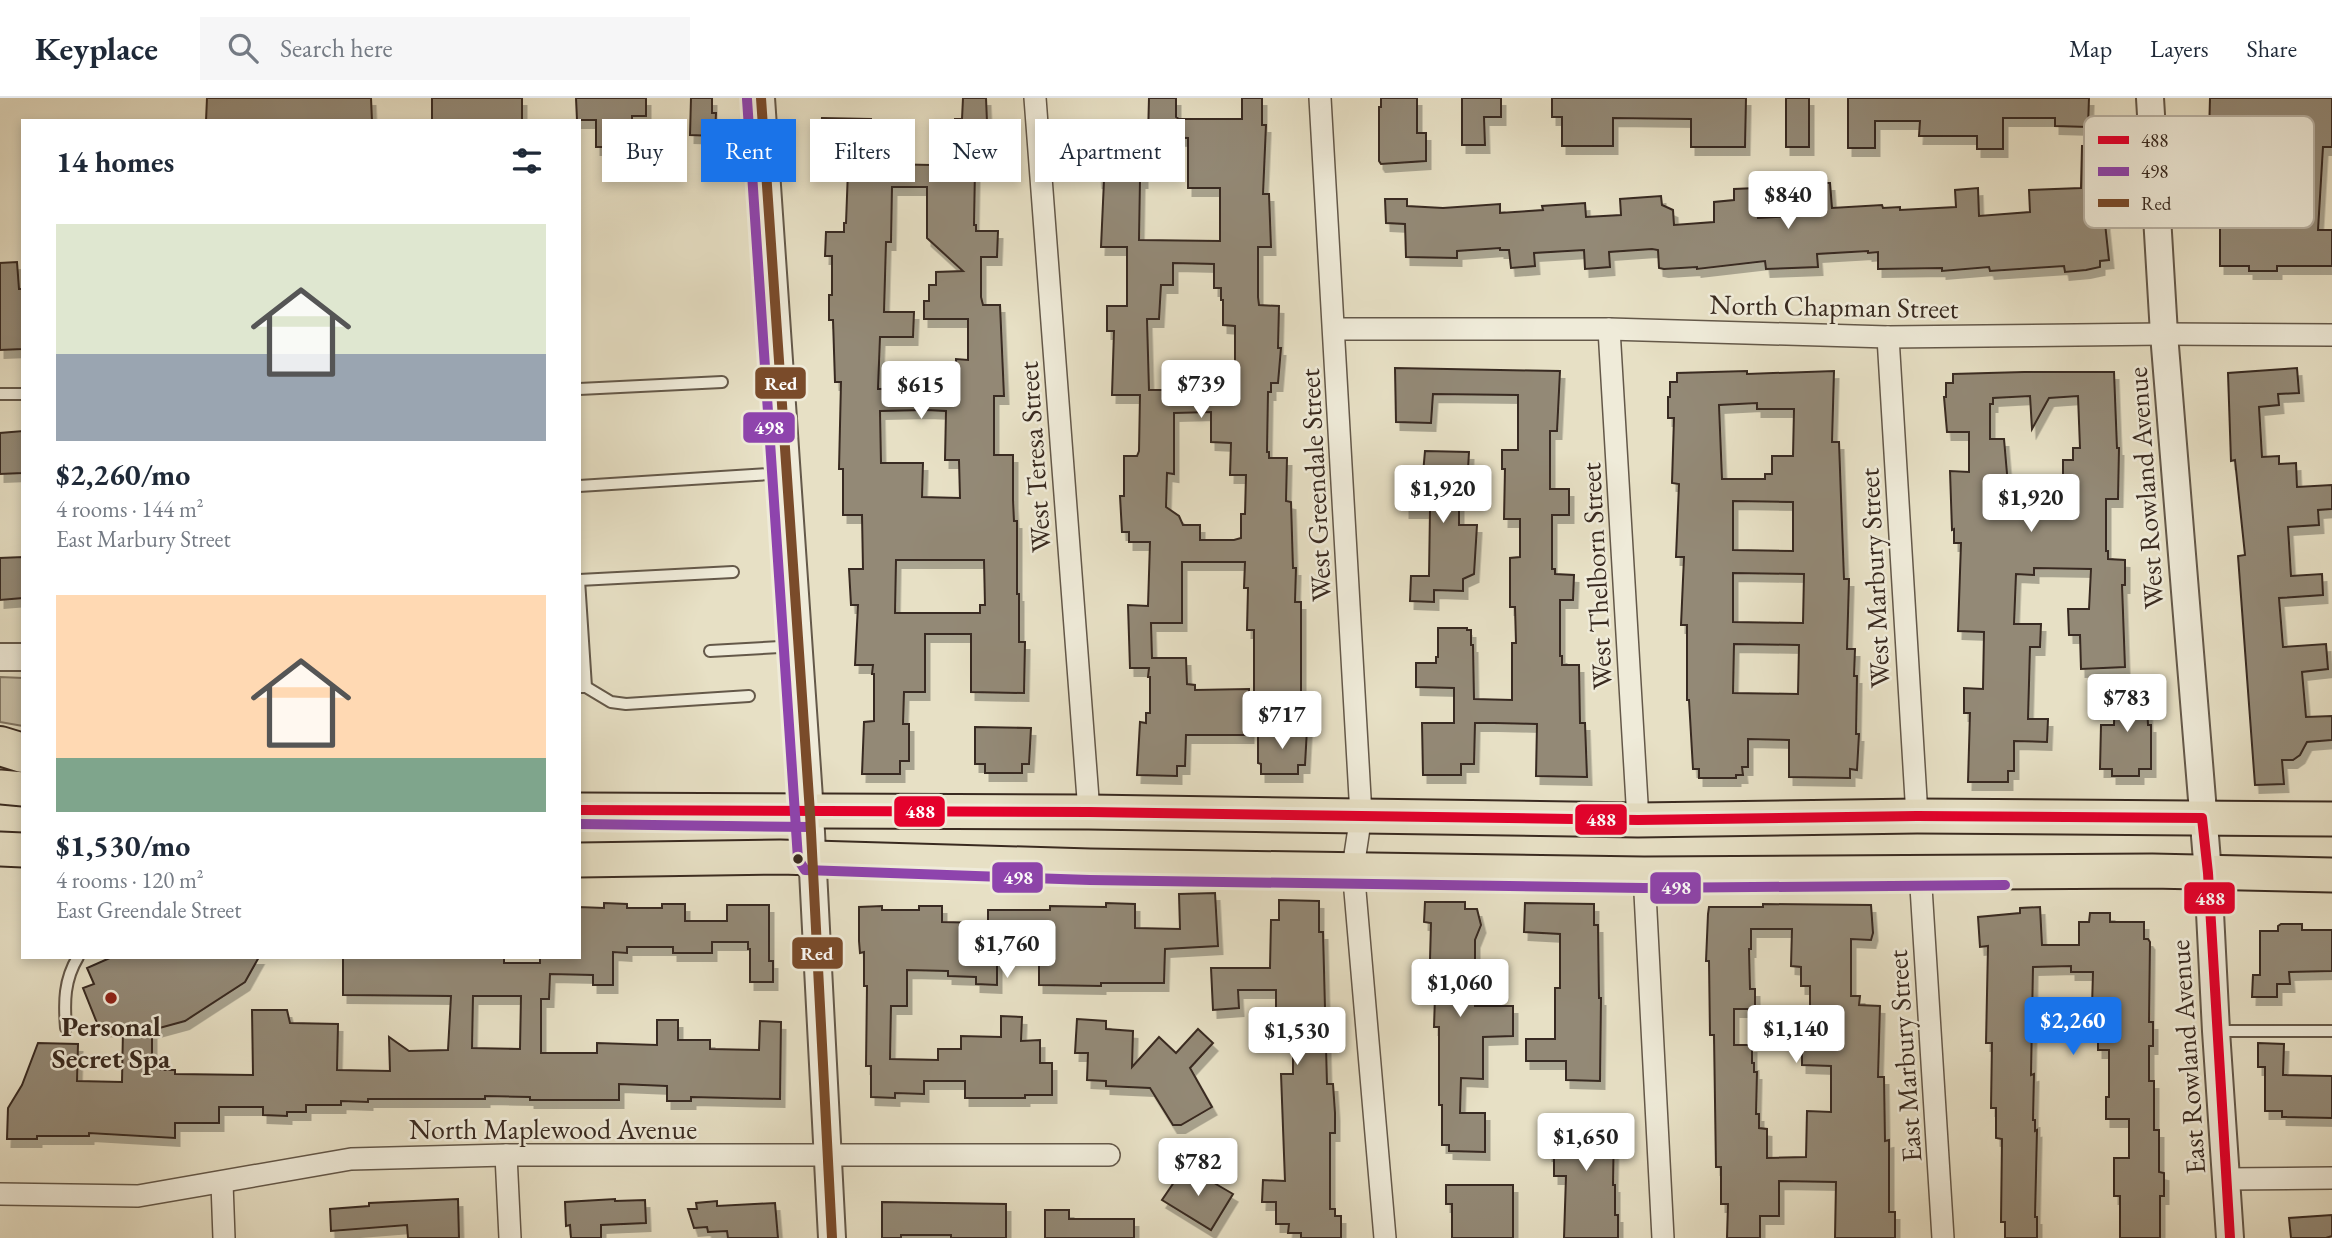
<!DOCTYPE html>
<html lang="en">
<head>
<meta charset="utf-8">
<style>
  body { margin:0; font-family:"EB Garamond",serif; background:#f6f6f7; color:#1f2937; height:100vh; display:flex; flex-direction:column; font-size:26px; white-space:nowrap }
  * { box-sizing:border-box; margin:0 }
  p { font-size:23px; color:#747a83 }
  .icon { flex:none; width:38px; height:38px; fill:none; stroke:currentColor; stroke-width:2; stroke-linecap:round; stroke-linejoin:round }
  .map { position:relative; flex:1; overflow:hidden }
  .sheet { position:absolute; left:21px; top:21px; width:560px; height:840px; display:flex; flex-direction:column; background:#fff; border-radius:0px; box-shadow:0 4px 10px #0003 }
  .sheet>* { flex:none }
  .banner { position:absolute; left:602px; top:21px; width:665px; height:63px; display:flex; gap:14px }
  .price { position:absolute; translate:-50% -60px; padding:0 16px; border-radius:7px; background:#fff; color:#222; font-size:23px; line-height:46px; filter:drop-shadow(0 2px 4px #0008) }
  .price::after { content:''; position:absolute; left:50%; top:42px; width:21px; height:16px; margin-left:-10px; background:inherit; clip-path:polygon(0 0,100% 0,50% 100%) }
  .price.current { background:#1a73e8; color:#fff }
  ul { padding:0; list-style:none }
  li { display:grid; align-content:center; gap:14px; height:371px; padding:0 35px }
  li span { display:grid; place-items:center; height:217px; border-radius:0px; color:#555 }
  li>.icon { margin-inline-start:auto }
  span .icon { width:126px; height:126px; fill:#fffc; stroke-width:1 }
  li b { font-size:30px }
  h2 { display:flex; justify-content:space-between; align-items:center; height:84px; padding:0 35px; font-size:30px }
  .pill { padding:0 24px; border-radius:0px; background:#fff; box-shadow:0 4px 10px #0003; font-size:24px; line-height:63px }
  .pill.current { background:#1a73e8; color:#fff }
  header { display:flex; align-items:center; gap:42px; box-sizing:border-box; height:98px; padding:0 35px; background:#fff; border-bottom:2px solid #e0e1e3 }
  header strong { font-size:33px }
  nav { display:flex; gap:38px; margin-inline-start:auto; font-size:24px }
  .search { width:490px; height:63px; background:#f6f6f7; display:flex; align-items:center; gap:18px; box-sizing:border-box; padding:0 24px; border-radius:0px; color:#747a83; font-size:26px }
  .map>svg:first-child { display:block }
</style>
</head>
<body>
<header>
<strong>Keyplace</strong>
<div class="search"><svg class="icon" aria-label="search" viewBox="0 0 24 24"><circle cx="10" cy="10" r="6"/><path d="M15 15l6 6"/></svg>Search here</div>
<nav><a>Map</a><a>Layers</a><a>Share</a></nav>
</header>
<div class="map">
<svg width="2332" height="1140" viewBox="0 0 2332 1140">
  <defs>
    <filter id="shadow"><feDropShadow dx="4.5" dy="8" stdDeviation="0" flood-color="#0004"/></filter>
  </defs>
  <rect width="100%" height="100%" fill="#e7e0c5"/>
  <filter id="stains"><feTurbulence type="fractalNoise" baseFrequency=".00286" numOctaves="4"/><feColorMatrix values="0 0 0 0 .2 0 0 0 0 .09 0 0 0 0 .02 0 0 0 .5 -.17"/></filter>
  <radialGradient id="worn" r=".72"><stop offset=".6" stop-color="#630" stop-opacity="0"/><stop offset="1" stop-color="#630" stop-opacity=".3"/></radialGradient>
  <!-- green -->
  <path fill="#c9c1a9" stroke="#817664" stroke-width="2" d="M0 579 23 580V628L0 624Z"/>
  <!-- building -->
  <g fill="#938976" stroke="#392a20" stroke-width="2" fill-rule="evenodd" filter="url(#shadow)">
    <path d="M207 0H371L372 23H206Z"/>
    <path d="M432 0H522V22L432 23Z"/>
    <path d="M576 0H646V18H632V49H596V22H577Z"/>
    <path d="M691 0H712V15H716L715 38 690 37Z"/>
    <path d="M963 0H986L989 71H975L974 127H976V133H998L997 159H981V199L983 207H1000L1004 298H994V357H1013V402L1014 423H1017V496H1019V544H1025L1024 595 971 594V536H925V594H904L903 626H909V663H900V676H862L864 624 874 623V576H872L873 567H855L858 507H851L849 471H863L862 417H843V371H839L841 284H835L833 222H829V197H832V158H825L826 134H844V125H846L848 72 819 71 822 20 871 21 870 58H885L884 66 931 67 932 44H942L943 35H955V21H962ZM892 89H927V140L963 173 936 174V187H929V203H924V221H968V262L956 261V290L878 291 880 239H913L914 214H884L886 144H891ZM926 312 946 313 945 362H959L960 400 922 399 923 365H881L880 313ZM896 462H984L985 507H980V515H895Z"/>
    <path d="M1149 0H1176V19L1179 21H1242V0H1262V27H1266L1263 96H1269L1271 149H1258V199L1259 207 1279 208 1278 250H1281L1278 285H1271V294H1268L1267 354H1269V360H1287L1286 403 1291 404 1293 470H1296L1295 504H1301V596H1254V532H1247L1248 490H1244L1245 464H1182V525H1151L1152 560H1186L1187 586 1195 587V592L1249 591V637H1186L1185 668H1177V678L1137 677 1140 624 1146 625V615H1150V579H1148L1149 570H1130L1128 507 1148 508 1150 444H1129V434H1122L1120 398H1124V358H1137L1139 353 1140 297H1112L1114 233H1107V208H1127V149H1101L1104 82H1098L1095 37H1143V82H1140L1139 142 1220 143V90H1188V40L1148 39ZM1173 165 1214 166V190H1221V202H1223V227L1235 228V279H1207V292H1149L1147 221H1159L1161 187H1173ZM1211 314V344L1231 345 1230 377H1246L1245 416H1241V440L1234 442H1200V427H1183L1179 418 1166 409 1167 375 1174 376V315Z"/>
    <path d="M1381 0H1417V35H1426V63L1381 66 1379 63V9H1381Z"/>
    <path d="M1462 0H1501V19H1484L1485 47H1462Z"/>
    <path d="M1552 0H1746L1745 49H1691V21L1613 20V48H1562V19H1552Z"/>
    <rect x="1786" y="0" width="23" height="49"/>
    <path d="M1848 0H2089L2088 29 2055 28V20H2003V51H1977V38H1919L1920 23H1875V50H1848Z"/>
    <path d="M2210 0H2332V49H2323L2318 132H2332V168H2277V173H2249V168H2220V93L2245 94 2244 117 2289 118V93L2291 89H2294V52H2244V54H2227V85H2203L2204 38 2209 37Z"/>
    <path d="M2082 48H2106L2105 125 2109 162 2100 163V169L2086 172 2065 174 2064 168 1990 173 1989 169 1942 173V170L1878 171V154L1868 155V153L1817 156 1818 169 1766 171 1765 163 1697 171V169L1664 171 1659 170 1658 152 1652 151 1609 154 1610 169 1585 171 1584 152 1534 155 1535 168 1511 170 1509 152H1500V150L1457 153V160L1406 159 1405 126 1386 125 1385 101H1407V108L1443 110 1500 106V115L1543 112 1542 108 1585 105 1586 119 1621 117 1620 101 1661 98 1662 107 1673 112 1674 127 1714 124V104L1734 102V91L1756 90 1758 120 1809 117V85H1830L1832 110 1882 107 1883 110 1900 109V112L1956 109 1955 92 1978 90 1979 118 2030 114 2029 92 2081 90Z"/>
    <path d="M17 164 19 191H23V251L0 252V165Z"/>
    <path d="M1395 270 1560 273 1557 333H1550V391H1569V417H1552V471H1555V476L1574 477 1573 502H1560V558H1562V567H1579L1580 625H1585L1587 679 1536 678 1537 626 1494 625H1475L1474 666H1461V677H1423L1422 625H1454V590L1416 589V565H1436V559H1438V530H1467V532H1471V547H1473L1474 601 1512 602V545H1516L1515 509H1510V460L1520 459V421H1504L1505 371H1502V352H1518V297L1433 296 1431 325 1396 324Z"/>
    <path d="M2297 270 2299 295 2278 296 2279 307 2259 309 2262 359 2279 358V366L2296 365 2297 389 2332 387V411L2318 412 2319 427 2288 429 2291 478 2322 476 2323 497 2279 500 2283 549 2326 546 2328 571 2302 574 2306 619 2332 618V642L2307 644 2300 657 2293 662H2282L2284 686 2255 687 2238 458 2245 457 2235 362 2231 363 2228 275Z"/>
    <path d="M1747 273V276L1834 273 1832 344H1839L1844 481H1849L1847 551H1855L1854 578H1857L1856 636H1859L1857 672 1850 671V680L1789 679V642L1748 641V669H1742L1743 677H1736V680H1699V671H1693L1689 602H1687V527H1681L1684 459H1676L1679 386 1672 385 1674 320H1668V299H1670V284H1677V275ZM1757 305V311H1794L1793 358H1772V376H1765V381H1722L1719 307ZM1733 403 1793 404V453L1733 452ZM1733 475 1804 476 1803 525 1733 524ZM1734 546 1799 547 1798 596 1733 595Z"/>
    <path d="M2024 274H2114L2117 350H2119L2118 401H2106V453H2108V461L2125 462V487H2122L2125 569 2081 571 2080 537H2069L2068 511H2089L2091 471 2034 470V477L2016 476 2014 526H2041L2040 549H2030L2028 621H2048L2047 644 2014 643V673H2008V684H1968L1970 615H1964V590L1983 591 1984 534 1958 533 1961 445H1954V431L1952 432 1950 373 1969 374V334H1947L1944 299H1946V285H1953V276ZM2030 298 2032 331 2049 300 2078 298 2080 350H2073V362H2063V387H2008L2004 341H1990V306H1993V300Z"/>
    <path d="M23 333V375L0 376V335Z"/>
    <path d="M1425 353 1469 354 1468 371H1462V382H1459V427H1477L1474 476 1463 481V493L1434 492V504L1410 503 1411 478H1429L1430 412H1405V387H1422Z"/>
    <path d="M23 459V500L0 502V460Z"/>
    <path d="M2115 583H2137V603L2147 604 2148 627H2151V671H2139V678H2112V671H2100L2101 627H2114Z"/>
    <path d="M975 629 1031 630 1029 666H1022V675H985V666H975Z"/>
    <path d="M1258 631H1307L1305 667H1298V676H1261V666L1258 665Z"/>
    <path d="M1215 795 1218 848 1165 851 1164 885H1101V888L1039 887V856H997V887L976 886V879L948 878V873L907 872V908H891L890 961 938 962V951H961V938L1001 939V918L1022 919 1021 943 1040 942V965H1052V997H1025V1000H965V983H924V996L895 995V1000L871 999V968H866L867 888H864V854L860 855 859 843V809L882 808V812H919V808H942V824L988 825V812H1050V808L1106 809V805L1135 806V830L1180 831 1179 796Z"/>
    <path d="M1279 802 1319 803V834H1323L1327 986H1333L1335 1015V1035H1330V1111H1335V1118H1341V1140H1301V1135H1288L1289 1126H1276V1104H1262L1263 1082 1285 1083 1281 976H1293V913L1276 914V892H1238L1239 910 1213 912 1211 870H1270L1271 822H1279Z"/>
    <path d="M1425 804H1465V811H1477L1481 827 1475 842V908H1513V938L1483 939V981L1461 980 1460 1015H1485V1054L1449 1053V1047H1442V1007H1439V929H1434L1435 898H1429L1431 825 1424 824Z"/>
    <path d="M604 805 627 806V810H662V806H685V823H727V807H769V863H773V884H750V851H748V844H712V855H673V849H627V855L613 854V887H593V877L550 876 549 901H541V955H597V945L657 947V922H678V942H710V951L759 952 760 923 781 924 780 1001 691 999V1003H667V988L619 986V1002H530V999L485 998V1001H368V1004L341 1003V1007H306V1014H287V1018L263 1017V1009H219V1025H175V1040L89 1035V1038H37V1041H7L8 1010 22 987 38 945 78 946 77 983 122 984 123 931 99 930 83 890 94 886 87 870 112 859H259L245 884 185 923 152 932V966H162L161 972H175V976L253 977 252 912H287L290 925 338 926 337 972 390 973 389 939 409 953 448 952 451 898 343 897V859H504V865H540V859H579V809L604 810ZM473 898H521L520 951 472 950Z"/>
    <path d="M1525 805 1594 806V827H1598L1599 900H1601L1600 983 1566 982V963H1526V941H1555V890H1560V836L1524 834Z"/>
    <path d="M1763 806 1871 807 1873 835 1871 842 1851 841V898H1860L1859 907 1880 908 1878 979H1884L1885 1043 1889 1042V1114H1895V1140H1835L1836 1084 1779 1083V1118H1760V1140H1727L1728 1106H1721V1069H1716L1714 937H1710L1709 863H1706L1708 816 1709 809H1763ZM1751 831H1792L1791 868 1801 869V888H1810V942H1802V967L1831 968V1014L1807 1013 1806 1059 1767 1060V1031L1759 1030V1016H1756L1757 974H1754V965H1752V947H1734V911H1755V891H1750L1749 851H1751Z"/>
    <path d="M2040 809 2042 847H2079V824H2089L2090 815H2110V824H2144V841H2148L2150 844 2149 924H2153V948H2149V983H2154V1032H2159V1074L2164 1075V1098H2160V1140H2120V1098H2114V1060H2129V1021H2106V999H2109V952H2098V909H2092L2093 874H2071V868L2033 869 2031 977 2034 976 2033 1022H2035V1033L2037 1032 2035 1119H2037V1140H2005V1124H2001L2002 1041 1996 1040V1010H1991L1992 945H1986L1988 848 1980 849 1978 819 2020 815V810Z"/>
    <path d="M2281 826H2302V832H2332V873L2289 874 2290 886H2277V899H2252L2253 877H2260V833H2278V828Z"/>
    <path d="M1077 921 1106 923V931L1133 933 1132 969 1159 939 1176 955 1198 931 1213 945 1190 970 1212 1009 1181 1027H1173L1150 990 1106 988V983L1087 982 1088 955H1075Z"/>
    <path d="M2258 945 2284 946 2283 977 2332 978V1020L2282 1019V1013H2265V969H2258Z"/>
    <path d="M1566 1016H1608L1610 1019V1027L1614 1028 1613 1087H1615V1117H1618V1140H1564L1566 1078H1554V1055H1548V1018H1566Z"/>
    <path d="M1185 1068 1233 1096 1211 1132 1162 1102Z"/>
    <path d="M1446 1087H1513V1140H1452V1106H1446Z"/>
    <path d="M458 1101 459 1140H408L407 1127 331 1133 330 1111 369 1108V1105Z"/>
    <path d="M615 1101V1103L645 1102 646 1125 601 1127V1140H571L570 1127 566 1128 565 1104Z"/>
    <path d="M717 1103V1108L775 1105 778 1140H728L727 1133 708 1134 707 1129 694 1130 688 1111H697L696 1105Z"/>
    <path d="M882 1104 1006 1106V1140H951V1137H901V1140H882Z"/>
    <path d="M1045 1112H1069V1121H1134V1140H1045Z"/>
    <path d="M2332 1117V1138L2326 1140H2291L2289 1120Z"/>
  </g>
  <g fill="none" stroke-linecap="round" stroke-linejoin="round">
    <!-- service casing -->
    <g stroke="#645849" stroke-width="14">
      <g id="service">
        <path d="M579 291 722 284"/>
        <path d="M0 296H23"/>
        <path d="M579 388 786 375"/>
        <path d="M579 482 733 474"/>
        <path d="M579 482 586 589"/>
        <path d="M710 553 798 548"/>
        <path d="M579 589H586L611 604 626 606 749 598"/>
        <path d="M66 930C64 904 64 882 78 859"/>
        <path d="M2216 933H2332"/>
      </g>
    </g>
    <!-- minor casing -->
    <g stroke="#645849" stroke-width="24">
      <g id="minor">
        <path d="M1035 0 1089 714"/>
        <path d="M1320 0 1361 717 1353 770 1385 1140"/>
        <path d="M1335 231H1609L1888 239 2164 236 2332 237"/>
        <path d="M1609 231 1638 722"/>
        <path d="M1888 239 1917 718"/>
        <path d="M1920 773 1943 1140"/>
        <path d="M1644 776 1663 1140"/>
        <path d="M506 1057 510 1140"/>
        <path d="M2226 1081 2332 1080"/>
        <path d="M222 1085 224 1140"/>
        <path d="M0 1096 138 1098 351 1061 506 1057H1109"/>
      </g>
    </g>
    <!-- tertiary casing -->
    <g stroke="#645849" stroke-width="30">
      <g id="tertiary">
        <path d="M761 0 810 715 832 1140"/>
        <path d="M2150 0 2164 236 2208 775 2216 933 2230 1140"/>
        <path d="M0 559H23"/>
      </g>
    </g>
    <!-- primary casing -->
    <g stroke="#392a20" stroke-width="37">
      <g id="primary">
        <path d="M0 689 23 691"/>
        <path d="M579 712 1089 714 1638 722 1917 718 2332 721"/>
        <path d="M0 751 23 752"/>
        <path d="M579 762 780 759 1090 768 1644 776 2152 773 2332 777"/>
      </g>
    </g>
    <!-- motorway casing -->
    <g stroke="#392a20" stroke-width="42">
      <path id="motorway" d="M0 648 23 655"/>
    </g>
    <!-- service -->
    <use href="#service" stroke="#efebd9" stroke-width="10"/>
    <!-- minor -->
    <use href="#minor" stroke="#efebd9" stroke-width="21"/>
    <!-- tertiary -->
    <use href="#tertiary" stroke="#efebd9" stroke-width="26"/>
    <!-- primary -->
    <use href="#primary" stroke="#e7e0c5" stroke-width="33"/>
    <!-- motorway -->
    <use href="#motorway" stroke="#e7e0c5" stroke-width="38"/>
    <!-- bus-1 casing -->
    <g stroke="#efebd9" stroke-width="16">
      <path id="bus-1" d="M579 712 1089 714 1638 722 1917 718 2202 720 2208 775 2230 1140"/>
    </g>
    <!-- bus-2 casing -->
    <g stroke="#efebd9" stroke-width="16">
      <g id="bus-2">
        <path d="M747 1 798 761 805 772 1090 782 1644 790 2005 787"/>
        <path d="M579 726 810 729"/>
      </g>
    </g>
    <!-- bus-3 casing -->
    <g stroke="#efebd9" stroke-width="16">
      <path id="bus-3" d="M761 0 810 715 832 1140"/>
    </g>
    <!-- bus-1 -->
    <use href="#bus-1" stroke="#e4002b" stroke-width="10"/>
    <!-- bus-2 -->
    <use href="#bus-2" stroke="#8e44ad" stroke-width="10"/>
    <!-- bus-3 -->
    <use href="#bus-3" stroke="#7a4b2a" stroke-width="10"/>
  </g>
  <!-- markers -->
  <circle fill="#392a20" stroke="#efebd9" stroke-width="2.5" cx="798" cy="761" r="6"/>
  <circle fill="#8f2418" stroke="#efebd9" stroke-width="2.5" cx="111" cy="900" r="7"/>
  <g text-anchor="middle" stroke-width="5" stroke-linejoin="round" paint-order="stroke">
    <!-- street labels -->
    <g font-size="28" fill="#392a20" stroke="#efebd9">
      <text transform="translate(1834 208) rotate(1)" y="10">North Chapman Street</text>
      <text transform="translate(1034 359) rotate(-94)" y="10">West Teresa Street</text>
      <text transform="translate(1315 387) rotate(-93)" y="10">West Greendale Street</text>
      <text transform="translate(2145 390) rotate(-94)" y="10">West Rowland Avenue</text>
      <text transform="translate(1596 478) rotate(-93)" y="10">West Thelborn Street</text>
      <text transform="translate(1874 480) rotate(-93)" y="10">West Marbury Street</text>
      <text transform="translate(1904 958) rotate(-94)" y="10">East Marbury Street</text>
      <text transform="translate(2187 959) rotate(-94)" y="10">East Rowland Avenue</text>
      <text x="553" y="1041">North Maplewood Avenue</text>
    </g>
    <!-- poi labels -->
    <g font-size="28" font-weight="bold" fill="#392a20" stroke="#efebd9">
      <text x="111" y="938">Personal<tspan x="111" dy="32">Secret Spa</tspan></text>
    </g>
  </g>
  <!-- legend -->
  <rect x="2084" y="18" width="230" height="112" rx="10" fill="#efebd9" stroke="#b8b1a2" stroke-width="2"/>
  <rect x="2098" y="38" width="31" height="8" fill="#e4002b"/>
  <rect x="2098" y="69" width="31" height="9" fill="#8e44ad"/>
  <rect x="2098" y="101" width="31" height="8" fill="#7a4b2a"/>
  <g font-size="19" fill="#392a20">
    <text x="2141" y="49">488</text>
    <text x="2141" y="80">498</text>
    <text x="2141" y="112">Red</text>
  </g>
  <g stroke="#efebd9" stroke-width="2.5">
    <rect x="754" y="268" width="53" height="34" rx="7" fill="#7a4b2a"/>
    <rect x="742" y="313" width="54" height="33" rx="7" fill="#8e44ad"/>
    <rect x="893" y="697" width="53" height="33" rx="7" fill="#e4002b"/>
    <rect x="1574" y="705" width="54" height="33" rx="7" fill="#e4002b"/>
    <rect x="991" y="763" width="53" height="33" rx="7" fill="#8e44ad"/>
    <rect x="1649" y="773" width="53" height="34" rx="7" fill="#8e44ad"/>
    <rect x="2183" y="783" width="53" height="34" rx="7" fill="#e4002b"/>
    <rect x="791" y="838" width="53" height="34" rx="7" fill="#7a4b2a"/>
  </g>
  <g font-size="19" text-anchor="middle" font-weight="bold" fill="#fff">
    <text x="781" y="292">Red</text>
    <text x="769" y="336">498</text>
    <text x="920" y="720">488</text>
    <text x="1601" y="728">488</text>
    <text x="1018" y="786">498</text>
    <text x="1676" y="796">498</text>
    <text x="2210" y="807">488</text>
    <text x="817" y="862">Red</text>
  </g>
  <rect width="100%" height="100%" filter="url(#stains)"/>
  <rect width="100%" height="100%" fill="url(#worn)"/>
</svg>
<b class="price" style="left:1788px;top:133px">$840</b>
<b class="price" style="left:1201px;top:322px">$739</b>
<b class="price" style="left:921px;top:323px">$615</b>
<b class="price" style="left:1443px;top:427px">$1,920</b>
<b class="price" style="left:2031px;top:436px">$1,920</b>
<b class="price" style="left:2127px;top:636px">$783</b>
<b class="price" style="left:1282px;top:653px">$717</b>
<b class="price" style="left:1007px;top:882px">$1,760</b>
<b class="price" style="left:1460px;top:921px">$1,060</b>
<b class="price current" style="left:2073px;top:959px">$2,260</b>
<b class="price" style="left:1796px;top:967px">$1,140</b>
<b class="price" style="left:1297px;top:969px">$1,530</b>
<b class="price" style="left:1586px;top:1075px">$1,650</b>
<b class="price" style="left:1198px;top:1100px">$782</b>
<div class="banner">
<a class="pill">Buy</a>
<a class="pill current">Rent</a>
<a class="pill">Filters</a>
<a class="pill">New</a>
<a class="pill">Apartment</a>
</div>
<section class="sheet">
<h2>14 homes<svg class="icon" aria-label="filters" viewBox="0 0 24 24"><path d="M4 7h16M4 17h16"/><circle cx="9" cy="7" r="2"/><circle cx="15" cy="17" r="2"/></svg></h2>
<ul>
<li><span style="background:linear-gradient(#dfe7d0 60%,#9aa5b1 0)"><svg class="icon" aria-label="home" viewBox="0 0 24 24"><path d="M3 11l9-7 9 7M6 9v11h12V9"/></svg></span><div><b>$2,260/mo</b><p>4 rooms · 144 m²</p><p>East Marbury Street</p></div></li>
<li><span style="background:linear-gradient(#ffd9b3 75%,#7fa58c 0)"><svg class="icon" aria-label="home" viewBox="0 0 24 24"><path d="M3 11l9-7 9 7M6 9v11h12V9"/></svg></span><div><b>$1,530/mo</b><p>4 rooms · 120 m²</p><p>East Greendale Street</p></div></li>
</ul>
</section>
</div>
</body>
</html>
